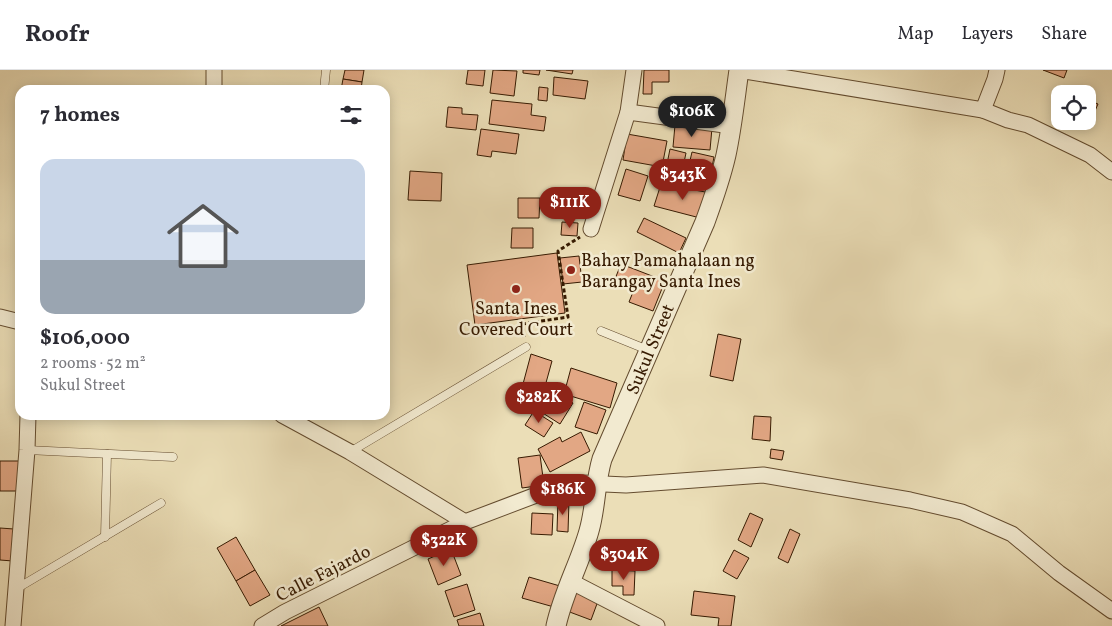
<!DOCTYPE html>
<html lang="en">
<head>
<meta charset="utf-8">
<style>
  body { margin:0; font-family:Vollkorn,serif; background:#f7f7f7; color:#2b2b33; height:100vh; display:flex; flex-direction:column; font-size:19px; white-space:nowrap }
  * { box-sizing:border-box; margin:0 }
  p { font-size:16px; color:#7c7c81 }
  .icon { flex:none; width:28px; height:28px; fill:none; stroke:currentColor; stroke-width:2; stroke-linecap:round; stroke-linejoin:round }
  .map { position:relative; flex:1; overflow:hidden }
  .sheet { position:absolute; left:15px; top:15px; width:375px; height:335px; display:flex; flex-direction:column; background:#fff; border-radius:15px; box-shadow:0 2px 12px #0003 }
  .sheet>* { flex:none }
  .tools { position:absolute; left:1051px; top:15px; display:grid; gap:10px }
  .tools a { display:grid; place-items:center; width:45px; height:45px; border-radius:10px; background:#fff; box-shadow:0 2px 12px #0003; font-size:25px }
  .price { position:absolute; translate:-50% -42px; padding:0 11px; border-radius:18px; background:#8f2418; color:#fff; font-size:16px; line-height:32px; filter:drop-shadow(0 1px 2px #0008) }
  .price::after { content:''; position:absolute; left:50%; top:30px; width:15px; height:11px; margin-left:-8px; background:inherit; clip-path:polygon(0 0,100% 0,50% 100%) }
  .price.selected { background:#222; color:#fff }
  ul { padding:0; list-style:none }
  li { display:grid; align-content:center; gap:10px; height:265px; padding:0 25px }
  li+li { border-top:1px solid #e1e1e2 }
  li span { display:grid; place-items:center; height:155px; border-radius:15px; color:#555 }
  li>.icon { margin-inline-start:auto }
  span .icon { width:90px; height:90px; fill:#fffc; stroke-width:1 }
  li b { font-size:21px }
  h2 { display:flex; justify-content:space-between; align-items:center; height:60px; padding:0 25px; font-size:21px }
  header { display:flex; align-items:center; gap:30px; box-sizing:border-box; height:70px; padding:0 25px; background:#fff; border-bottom:1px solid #e1e1e2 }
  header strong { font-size:24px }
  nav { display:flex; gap:28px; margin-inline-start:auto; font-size:18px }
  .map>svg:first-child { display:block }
</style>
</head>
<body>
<header>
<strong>Roofr</strong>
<nav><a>Map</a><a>Layers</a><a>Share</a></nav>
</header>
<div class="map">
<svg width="1112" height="556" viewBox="0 0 1112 556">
  <rect width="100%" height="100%" fill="#ebdeb7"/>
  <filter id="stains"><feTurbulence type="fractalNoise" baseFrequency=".004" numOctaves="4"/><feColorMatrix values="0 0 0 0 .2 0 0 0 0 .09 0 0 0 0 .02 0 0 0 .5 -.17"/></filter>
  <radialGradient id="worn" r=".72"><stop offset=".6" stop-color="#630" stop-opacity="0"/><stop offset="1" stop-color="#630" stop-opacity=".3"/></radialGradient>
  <!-- building -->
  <g fill="#e2a784" stroke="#371b02">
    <path d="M345 0H364L362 12 343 9Z"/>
    <path d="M468 0H485L483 16 466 14Z"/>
    <path d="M493 0 517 1 514 26 490 23Z"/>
    <path d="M523 0H540L539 5 523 3Z"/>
    <path d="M546 0H573L572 4Z"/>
    <path d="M644 0H669V12H652V24H643Z"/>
    <path d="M1043 0H1067L1064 8Z"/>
    <path d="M554 7 588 11 585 29 553 25Z"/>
    <path d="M343 9 362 12 361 20H341Z"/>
    <path d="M539 17 548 18 547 31 538 30Z"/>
    <path d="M492 30 532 34 531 45 546 47 544 61 489 54Z"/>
    <path d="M1088 30 1098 34 1091 50 1088 49Z"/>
    <path d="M448 37 462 38V44L478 45 476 60 446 57Z"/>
    <path d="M675 55 712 58 710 80 673 77Z"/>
    <path d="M481 59 519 64 516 84 492 81 491 87 477 85Z"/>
    <path d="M627 64 667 71 662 97 623 90Z"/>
    <path d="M670 79 686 83 683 97 690 99 687 114 664 109Z"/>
    <path d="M692 82 714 87 709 113 695 110 698 96 689 95Z"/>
    <path d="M626 99 648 106 640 131 618 125Z"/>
    <path d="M410 101 442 103 441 131 408 130Z"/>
    <path d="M661 114 711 123 704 149 654 136Z"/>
    <path d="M518 128H540L539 148H518Z"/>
    <path d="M644 148 686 168 679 183 637 162Z"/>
    <path d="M562 152 578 153 577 166 561 165Z"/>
    <path d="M512 158H533V178H511Z"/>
    <path d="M557 183 565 243 475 255 467 195Z"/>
    <path d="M579 186 582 212 563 214 560 188Z"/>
    <path d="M621 194 665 211 653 241 629 232 635 217 615 209Z"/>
    <path d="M718 264 741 269 733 311 710 306Z"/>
    <path d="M531 284 552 291 544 320 523 314Z"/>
    <path d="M571 298 617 313 610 338 564 324Z"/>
    <path d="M551 318 573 333 560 354 538 340Z"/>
    <path d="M584 332 606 340 597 364 575 357Z"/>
    <path d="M534 341 553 353 544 367 525 355Z"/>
    <path d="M754 346 771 347 770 371 752 369Z"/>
    <path d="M581 362 590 381 550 402 538 379 560 367 562 372Z"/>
    <path d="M771 379 784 381 782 390 770 388Z"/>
    <path d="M540 385 544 415 522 418 518 388Z"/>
    <path d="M0 391H20L19 421H0Z"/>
    <path d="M558 429 569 430 568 462 557 461Z"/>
    <path d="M532 443 553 444 552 465 531 464Z"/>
    <path d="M750 443 763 449 751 477 738 470Z"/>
    <path d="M0 458 14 459 13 491 0 490Z"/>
    <path d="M790 459 800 464 788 493 778 488Z"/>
    <path d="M236 467 255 500 236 511 217 478Z"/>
    <path d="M618 470H635V491H608V475L618 476Z"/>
    <path d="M451 479 461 505 438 515 428 489Z"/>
    <path d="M734 480 749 488 737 509 723 501Z"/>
    <path d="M255 500 270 525 250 536 236 511Z"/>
    <path d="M612 500 635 501 634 525H623V516H612Z"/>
    <path d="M529 507 560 516 554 537 522 528Z"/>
    <path d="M467 514 475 540 454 547 445 521Z"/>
    <path d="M575 521 598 531 591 550 567 541Z"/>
    <path d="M694 521 735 526 731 556H718L719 548 691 545Z"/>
    <path d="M319 537 328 556H281Z"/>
    <path d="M480 543 484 556H459L457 550Z"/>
  </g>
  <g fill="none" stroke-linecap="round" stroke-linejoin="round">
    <!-- service casing -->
    <g stroke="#644c2f" stroke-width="9">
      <g id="service">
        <path d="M324 20 326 0"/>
        <path d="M601 261 648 280"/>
        <path d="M27 380 173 387"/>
        <path d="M350 382 526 277"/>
        <path d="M105 467 107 384"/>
        <path d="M16 519 161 433"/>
      </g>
    </g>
    <!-- minor casing -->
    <g stroke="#644c2f" stroke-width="17">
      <g id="minor">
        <path d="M214 0V20"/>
        <path d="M739 0 983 40 1008 50 1028 55 1090 85 1112 102"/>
        <path d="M983 40 995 9 997 0"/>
        <path d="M628 42 732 56"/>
        <path d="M591 159 628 42 634 0"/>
        <path d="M0 247 20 252"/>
        <path d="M282 345 350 382 465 452"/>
        <path d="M570 511 657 556"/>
        <path d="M13 556 27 380 28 345"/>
        <path d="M262 556 285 542 465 452 552 419 583 413 626 415 763 405 910 430 962 442 1012 464 1059 503 1112 541"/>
      </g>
    </g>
    <!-- tertiary casing -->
    <g stroke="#644c2f" stroke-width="21">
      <path id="tertiary" d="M556 556C563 523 580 493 589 461 596 437 595 412 602 389L705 152C713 130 721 107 726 85 732 57 735 28 739 0"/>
    </g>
    <!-- path -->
    <g stroke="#371b02" stroke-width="3" stroke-dasharray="4 2.5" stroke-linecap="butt">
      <path d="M385 33 388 28"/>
      <path d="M524 267 522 254 568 247 558 181 580 167"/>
    </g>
    <!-- service -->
    <use href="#service" stroke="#f2ead0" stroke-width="8"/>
    <!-- minor -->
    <use href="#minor" stroke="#f2ead0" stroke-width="15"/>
    <!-- tertiary -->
    <use href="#tertiary" stroke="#f2ead0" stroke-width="19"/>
  </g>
  <!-- markers -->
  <g fill="#8f2418" stroke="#f2ead0" stroke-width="2">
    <circle cx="571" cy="200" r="5"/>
    <circle cx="516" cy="219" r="5"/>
  </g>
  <g text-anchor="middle" stroke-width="5" stroke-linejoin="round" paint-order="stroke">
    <!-- poi labels -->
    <g font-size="18" fill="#371b02" stroke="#f2ead0" text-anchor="start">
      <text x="581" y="196">Bahay Pamahalaan ng<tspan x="581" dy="21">Barangay Santa Ines</tspan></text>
      <text x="516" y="244" text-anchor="middle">Santa Ines<tspan x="516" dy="21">Covered Court</tspan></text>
    </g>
    <!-- street labels -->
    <g font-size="18" fill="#371b02" stroke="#f2ead0">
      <text transform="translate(650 279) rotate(-67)" y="6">Sukul Street</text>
      <text transform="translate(323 503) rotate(-27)" y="6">Calle Fajardo</text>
    </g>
  </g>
  <rect width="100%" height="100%" filter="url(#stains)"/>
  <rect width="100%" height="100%" fill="url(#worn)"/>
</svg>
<div class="tools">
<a><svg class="icon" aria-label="locate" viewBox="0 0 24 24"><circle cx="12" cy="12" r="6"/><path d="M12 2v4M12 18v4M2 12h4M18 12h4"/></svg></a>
</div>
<b class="price selected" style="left:692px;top:68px">$106K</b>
<b class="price" style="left:683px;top:131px">$343K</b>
<b class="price" style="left:570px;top:159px">$111K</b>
<b class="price" style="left:539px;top:354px">$282K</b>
<b class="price" style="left:563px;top:446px">$186K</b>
<b class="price" style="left:444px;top:497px">$322K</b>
<b class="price" style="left:624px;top:511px">$304K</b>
<section class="sheet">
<h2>7 homes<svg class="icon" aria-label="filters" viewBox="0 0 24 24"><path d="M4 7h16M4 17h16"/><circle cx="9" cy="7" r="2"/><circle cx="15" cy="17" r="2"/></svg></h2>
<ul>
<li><span style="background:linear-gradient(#c9d6e8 65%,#9aa5b1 0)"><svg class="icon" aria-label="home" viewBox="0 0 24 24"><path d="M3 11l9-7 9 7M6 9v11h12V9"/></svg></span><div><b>$106,000</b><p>2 rooms · 52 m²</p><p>Sukul Street</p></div></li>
</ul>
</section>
</div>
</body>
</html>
